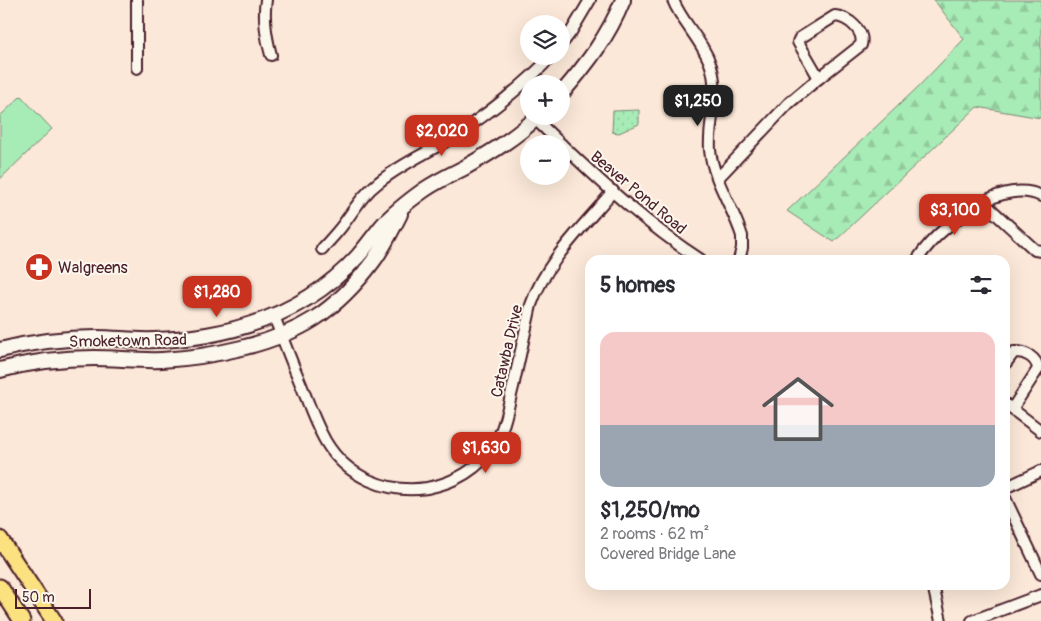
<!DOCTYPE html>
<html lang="en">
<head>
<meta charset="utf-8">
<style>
  body { margin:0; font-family:Pangolin,sans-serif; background:#f7f7f7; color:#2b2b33; height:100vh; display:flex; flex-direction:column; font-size:19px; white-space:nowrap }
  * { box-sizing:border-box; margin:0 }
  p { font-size:16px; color:#7c7c81 }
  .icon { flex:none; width:28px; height:28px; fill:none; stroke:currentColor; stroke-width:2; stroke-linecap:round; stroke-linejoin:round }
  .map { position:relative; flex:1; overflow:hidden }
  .panel { position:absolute; left:585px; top:255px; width:425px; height:335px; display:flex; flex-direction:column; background:#fff; border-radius:15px; box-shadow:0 5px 20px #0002 }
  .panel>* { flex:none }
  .fabs { position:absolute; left:520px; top:15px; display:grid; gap:10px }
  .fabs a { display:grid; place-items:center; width:50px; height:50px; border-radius:50%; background:#fff; box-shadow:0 5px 20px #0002; font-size:25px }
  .scale { position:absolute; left:15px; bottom:12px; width:76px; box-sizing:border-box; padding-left:5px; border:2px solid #4a1f2b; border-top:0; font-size:14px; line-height:18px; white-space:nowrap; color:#4a1f2b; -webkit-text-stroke:4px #fbf7ec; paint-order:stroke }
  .price { position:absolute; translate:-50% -42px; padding:0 11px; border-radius:10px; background:#c8321e; color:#fff; font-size:16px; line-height:32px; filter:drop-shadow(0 1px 2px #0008) }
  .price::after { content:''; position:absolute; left:50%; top:30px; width:15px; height:11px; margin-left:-8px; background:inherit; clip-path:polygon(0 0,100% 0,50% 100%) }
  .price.selected { background:#222; color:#fff }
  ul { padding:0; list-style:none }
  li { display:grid; align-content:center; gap:10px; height:265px; padding:0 15px }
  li+li { border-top:1px solid #e1e1e2 }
  li span { display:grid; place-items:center; height:155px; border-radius:15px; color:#555 }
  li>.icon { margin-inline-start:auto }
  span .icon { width:90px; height:90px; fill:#fffc; stroke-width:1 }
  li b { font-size:21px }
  h2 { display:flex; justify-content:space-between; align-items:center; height:60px; padding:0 15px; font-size:21px }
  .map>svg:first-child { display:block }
</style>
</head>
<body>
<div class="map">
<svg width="1041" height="621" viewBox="0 0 1041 621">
  <defs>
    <pattern id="forest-firs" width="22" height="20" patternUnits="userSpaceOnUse" patternTransform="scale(1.25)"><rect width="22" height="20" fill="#a7ebb6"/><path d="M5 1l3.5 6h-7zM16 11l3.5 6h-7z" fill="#91c99d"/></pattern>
    <pattern id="park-dots" width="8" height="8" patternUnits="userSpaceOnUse" patternTransform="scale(1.25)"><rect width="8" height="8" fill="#a7ebb6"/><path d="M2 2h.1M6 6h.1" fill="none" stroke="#91c99d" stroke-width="1.8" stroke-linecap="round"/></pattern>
  </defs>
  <rect width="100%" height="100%" fill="#fbe8d8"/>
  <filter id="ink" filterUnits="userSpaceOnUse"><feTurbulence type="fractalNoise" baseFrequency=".02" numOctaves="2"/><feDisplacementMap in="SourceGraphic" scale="10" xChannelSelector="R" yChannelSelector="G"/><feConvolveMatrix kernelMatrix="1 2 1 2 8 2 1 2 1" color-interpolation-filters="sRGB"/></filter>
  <g filter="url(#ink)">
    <!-- green -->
    <path fill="#a7ebb6" stroke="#788570" d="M21 96 52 129 0 179V116Z"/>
    <!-- forest -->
    <path fill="url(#forest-firs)" stroke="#788570" d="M934 0H1041V118L977 107 834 242 787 211 918 87 964 39Z"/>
    <!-- park -->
    <path fill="url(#park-dots)" stroke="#788570" d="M639 110V124L619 133 612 132 613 111Z"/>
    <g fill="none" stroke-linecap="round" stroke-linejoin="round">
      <!-- minor casing -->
      <g stroke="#4a1f2b" stroke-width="14">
        <g id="minor">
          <path d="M266 0C263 19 266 37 271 55"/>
          <path d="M673 0C682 23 703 41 711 66 720 95 708 121 710 150 713 180 733 207 742 236V248L739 260"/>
          <path d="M835 16C848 17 865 31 861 45L819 78 798 42 800 38Z"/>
          <path d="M561 45 571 32 590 0"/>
          <path d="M137 68V0"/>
          <path d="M535 119 561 144"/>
          <path d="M561 144C605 186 650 227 701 260"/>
          <path d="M718 178 789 103 819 78"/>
          <path d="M1041 196C1023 187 1000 193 983 202L1035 250 1041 251"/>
          <path d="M322 249C329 241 336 234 342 226 354 210 363 194 379 182 401 164 427 153 451 138 487 115 522 87 552 56"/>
          <path d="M917 260C934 234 957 218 983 202"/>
          <path d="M274 316C283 340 292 363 302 387 309 405 316 425 326 442 347 477 387 494 427 488 454 483 480 469 495 444 505 427 508 406 513 387 519 360 525 333 531 305 546 261 583 227 613 191"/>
          <path d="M1005 364 1014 352C1025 351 1037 358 1038 369L1012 409 1005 404"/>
          <path d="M1012 409 1041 431"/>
          <path d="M1005 488 1041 471"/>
          <path d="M1005 498 1041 574"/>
          <path d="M933 585 941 621"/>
          <path d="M972 621 1041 595"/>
        </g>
      </g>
      <!-- secondary casing -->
      <g stroke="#4a1f2b" stroke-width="18">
        <g id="secondary">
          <path d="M561 94C587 64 608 37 623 0"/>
          <path d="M0 350C31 342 65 338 97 338 116 338 135 341 154 340 171 340 189 338 207 335 265 325 317 301 358 256 366 247 373 237 381 227 393 213 410 200 424 190 437 181 450 175 464 168 490 153 517 137 538 116"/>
          <path d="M0 370C30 362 62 358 94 358 116 358 139 361 162 360 211 357 273 345 314 319 337 304 358 282 374 260 384 246 392 230 400 214"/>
        </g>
      </g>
      <!-- primary casing -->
      <g stroke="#4a1f2b" stroke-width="19">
        <g id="primary">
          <path d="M0 539 54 621"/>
          <path d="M0 587 22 621"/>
        </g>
      </g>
      <!-- minor -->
      <use href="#minor" stroke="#fbf7ec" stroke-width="10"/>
      <!-- secondary -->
      <use href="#secondary" stroke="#fbf7ec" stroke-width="14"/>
      <!-- primary -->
      <use href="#primary" stroke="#fbe180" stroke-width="15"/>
    </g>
  </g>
  <!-- icons -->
  <defs>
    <g id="pharmacy-disc" transform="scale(1.4375)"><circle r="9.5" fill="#c8321e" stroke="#fbf7ec"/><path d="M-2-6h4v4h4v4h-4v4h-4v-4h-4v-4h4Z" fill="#fff"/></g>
  </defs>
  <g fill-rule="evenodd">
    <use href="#pharmacy-disc" x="39" y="267"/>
  </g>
  <g text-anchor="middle" stroke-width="4" stroke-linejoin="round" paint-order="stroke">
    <!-- street labels -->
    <g font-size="16" fill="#4a1f2b" stroke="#fbf7ec">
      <text transform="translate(639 192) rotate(40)" y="6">Beaver Pond Road</text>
      <text transform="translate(128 340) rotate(-1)" y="6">Smoketown Road</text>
      <text transform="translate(506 351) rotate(-77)" y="6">Catawba Drive</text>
    </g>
    <!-- poi labels -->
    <g font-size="16" fill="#4a1f2b" stroke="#fbf7ec" text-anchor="start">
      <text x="58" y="273">Walgreens</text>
    </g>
  </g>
</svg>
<div class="fabs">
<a><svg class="icon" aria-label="layers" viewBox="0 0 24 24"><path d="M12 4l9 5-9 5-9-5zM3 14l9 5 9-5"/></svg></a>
<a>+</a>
<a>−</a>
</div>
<div class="scale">50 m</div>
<b class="price selected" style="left:698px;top:127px">$1,250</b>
<b class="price" style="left:442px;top:157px">$2,020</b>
<b class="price" style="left:955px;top:236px">$3,100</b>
<b class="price" style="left:217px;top:318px">$1,280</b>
<b class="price" style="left:486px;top:474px">$1,630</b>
<section class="panel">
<h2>5 homes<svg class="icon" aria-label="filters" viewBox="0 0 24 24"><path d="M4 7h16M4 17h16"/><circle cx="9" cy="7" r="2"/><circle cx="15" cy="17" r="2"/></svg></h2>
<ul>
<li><span style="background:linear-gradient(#f6c9c9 60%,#9aa5b1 0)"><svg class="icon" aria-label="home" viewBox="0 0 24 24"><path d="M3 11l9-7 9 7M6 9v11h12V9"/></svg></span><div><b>$1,250/mo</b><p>2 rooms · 62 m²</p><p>Covered Bridge Lane</p></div></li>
</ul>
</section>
</div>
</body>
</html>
